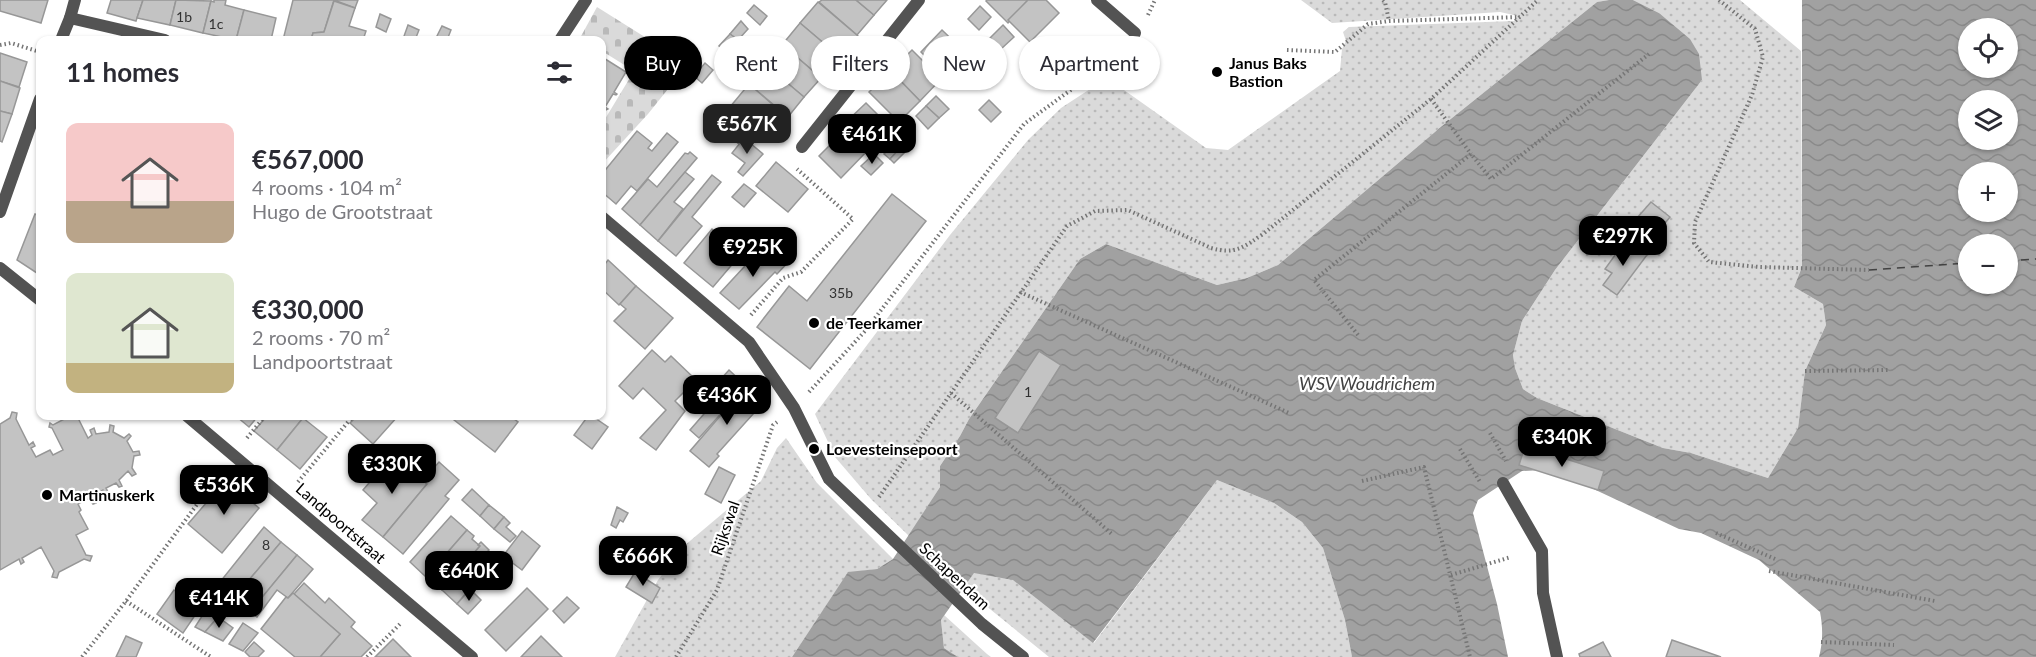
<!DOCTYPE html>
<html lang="en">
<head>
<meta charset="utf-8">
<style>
  body { margin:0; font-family:Lato,sans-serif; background:#f2f2f3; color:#2b2b33; height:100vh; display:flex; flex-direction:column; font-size:22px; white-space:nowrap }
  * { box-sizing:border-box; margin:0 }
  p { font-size:20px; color:#7c7c81 }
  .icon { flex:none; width:33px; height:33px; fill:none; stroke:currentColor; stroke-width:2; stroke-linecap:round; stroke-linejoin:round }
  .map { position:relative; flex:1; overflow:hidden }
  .panel { position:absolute; left:36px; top:36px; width:570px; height:384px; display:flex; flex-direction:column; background:#fff; border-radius:12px; box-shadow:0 2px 4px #0004 }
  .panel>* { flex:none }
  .hud { position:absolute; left:624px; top:36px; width:570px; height:54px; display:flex; gap:12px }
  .fabs { position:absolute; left:1958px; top:18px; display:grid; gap:12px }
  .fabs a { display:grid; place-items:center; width:60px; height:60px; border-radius:50%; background:#fff; box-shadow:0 2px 4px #0004; font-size:30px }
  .price { position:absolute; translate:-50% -51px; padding:0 14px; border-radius:12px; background:#000; color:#fff; font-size:20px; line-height:39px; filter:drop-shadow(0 2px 3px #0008) }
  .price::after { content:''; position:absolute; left:50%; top:36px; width:18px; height:14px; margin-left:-9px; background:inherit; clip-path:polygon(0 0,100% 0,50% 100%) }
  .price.current { background:#222; color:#fff }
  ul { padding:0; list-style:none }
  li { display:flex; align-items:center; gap:18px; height:150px; padding:0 30px }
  li span { display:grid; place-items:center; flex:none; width:168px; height:120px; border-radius:12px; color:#555 }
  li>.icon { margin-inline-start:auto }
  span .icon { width:72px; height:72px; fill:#fffc; stroke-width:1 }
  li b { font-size:26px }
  h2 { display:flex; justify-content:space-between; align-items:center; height:72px; padding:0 30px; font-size:26px }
  .pill { padding:0 21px; border-radius:27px; background:#fff; box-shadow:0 2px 4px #0004; font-size:21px; line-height:54px }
  .pill.current { background:#000; color:#fff }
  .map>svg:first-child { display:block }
</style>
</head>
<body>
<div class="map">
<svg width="2036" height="657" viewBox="0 0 2036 657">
  <defs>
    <pattern id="grass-dots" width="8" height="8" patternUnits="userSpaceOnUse" patternTransform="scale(1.5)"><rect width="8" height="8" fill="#dadada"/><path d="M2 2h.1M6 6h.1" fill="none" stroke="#b9b9b9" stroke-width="1.8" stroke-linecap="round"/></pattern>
    <pattern id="cemetery-stones" width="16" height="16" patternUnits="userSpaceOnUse" patternTransform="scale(1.5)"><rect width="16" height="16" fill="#dadada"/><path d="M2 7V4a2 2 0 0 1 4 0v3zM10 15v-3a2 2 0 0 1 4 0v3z" fill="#b9b9b9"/></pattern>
    <pattern id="water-waves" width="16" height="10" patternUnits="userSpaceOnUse" patternTransform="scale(1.5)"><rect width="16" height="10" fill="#a1a1a1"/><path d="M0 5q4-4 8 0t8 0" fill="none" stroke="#898989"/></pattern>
  </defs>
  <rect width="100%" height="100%" fill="#fff"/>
  <!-- grass -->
  <g fill="url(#grass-dots)">
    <path d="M1301 0H1609L1597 2 1442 126 1278 265 1247 278 1217 285 1106 244 1080 259 969 419 960 436 940 466V487L909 536 871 499 835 457 815 414 950 235 1028 140 1061 108 1107 78 1206 148 1228 150 1340 71 1342 49 1346 41 1343 32 1349 27 1514 21 1518 16 1500 12 1332 23Z"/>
    <path d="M1633 0H1740L1801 51 1802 267 1794 287 1823 304 1826 325 1805 371 1798 428 1768 478 1691 453 1663 448 1537 398 1523 389 1515 368 1513 355 1522 321 1555 270 1702 80 1659 13Z"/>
    <path d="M786 438 817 483 893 559 877 569 848 573 792 657H615L658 580 684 546 761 481 777 448Z"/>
    <path d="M1217 480 1274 503 1302 522 1323 548 1345 620 1352 657H1049L964 588 974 572 1013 579 1094 643Z"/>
    <path d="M944 615 987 654 991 657H958L944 648 941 620Z"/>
  </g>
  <!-- cemetery -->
  <path fill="url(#cemetery-stones)" d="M597 7 688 64 648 114 602 164V124L634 71 602 51V40H585L580 38Z"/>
  <!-- water -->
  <path fill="url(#water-waves)" fill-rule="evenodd" d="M1609 0H1633L1659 13 1690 39 1699 54 1702 80 1555 270 1522 321 1513 355 1515 368 1523 389 1537 398 1663 448 1691 453 1768 478 1798 428 1805 371 1826 325 1823 304 1794 287 1802 267V0H2036V657H1819C1823 642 1823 627 1820 612L1759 560 1701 533 1679 529 1570 478 1544 470 1522 471 1478 500 1473 513 1497 604 1508 657H1352L1345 620 1323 548 1302 522 1274 503 1217 480 1093 643 1013 580 974 573 941 620 944 648 958 657H792L848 572 877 569 893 559 940 487V466L960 436 969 419 1080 259 1106 244 1217 285 1247 278 1278 265 1442 126 1597 2ZM1968 28H2007V68H1968ZM1968 100H2007V140H1968ZM1968 172H2007V212H1968ZM1968 244H2007V284H1968Z"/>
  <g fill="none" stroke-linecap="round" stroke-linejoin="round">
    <!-- ferry -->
    <g stroke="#424242" stroke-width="1.5" stroke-dasharray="8 6" stroke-linecap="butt">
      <path d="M2007 261 2036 259"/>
      <path d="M1869 270 1968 263"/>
    </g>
  </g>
  <!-- building -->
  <g fill="#c3c3c3" stroke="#979797" stroke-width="1.5">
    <path d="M0 0H48L41 23 0 11Z"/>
    <path d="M111 0H143L136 21 107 13Z"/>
    <path d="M143 0H176L170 25 137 18Z"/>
    <path d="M176 0 211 1 203 33 170 25Z"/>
    <path d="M214 0H226L225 5 244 10 236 40 203 33 211 1 214 2Z"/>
    <path d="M293 0H334L324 32 313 33 311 40H283Z"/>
    <path d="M334 0H358L355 8Z"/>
    <path d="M822 0H856L874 15 857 35 819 2Z"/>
    <path d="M856 0H887L874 15Z"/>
    <path d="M987 0H1028L1008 23 986 1Z"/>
    <path d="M1028 0H1046L1059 13 1030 42 1008 20Z"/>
    <path d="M334 1 355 8 349 26 366 31 363 40H311L313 33 324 32Z"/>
    <path d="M818 2 858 36 840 57 800 23Z"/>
    <path d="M754 5 767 16 760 25 747 13Z"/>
    <path d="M980 6 991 17 979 30 968 19Z"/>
    <path d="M244 10 276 18 271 40H236Z"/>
    <path d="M380 14 391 19 386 32 376 27Z"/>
    <path d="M741 21 748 29 738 40 730 34Z"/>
    <path d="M800 23 840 57 822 78 782 45Z"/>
    <path d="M408 25 419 30 415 40 403 39Z"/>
    <path d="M1003 25 1014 37 1001 49 990 38Z"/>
    <path d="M442 26 451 30 447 40H435Z"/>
    <path d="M942 30 972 59 950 81 921 52Z"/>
    <path d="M730 34 738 40 727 53 719 46Z"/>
    <path d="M783 45 821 78 804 97 766 65Z"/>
    <path d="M912 50 941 79 920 101 891 71Z"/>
    <path d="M0 53 27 62 19 87 0 81Z"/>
    <path d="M602 57 626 72 614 92 617 94 616 95 613 94 605 107 608 109 606 110 604 109 602 113Z"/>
    <path d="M982 58 995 70 979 87 966 75Z"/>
    <path d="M705 63 713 70 702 83 694 76Z"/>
    <path d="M766 65 804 97 788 117 750 85Z"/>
    <path d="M891 71 920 101 899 122 869 92Z"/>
    <path d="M0 81 20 88 12 114 0 111Z"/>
    <path d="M749 84 788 118 769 140 730 107Z"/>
    <path d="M936 96 949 109 939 118 926 106Z"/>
    <path d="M989 100 1001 112 991 122 979 110Z"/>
    <path d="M866 103 895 132 874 154 844 124Z"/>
    <path d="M926 106 939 118 928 129 916 116Z"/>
    <path d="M0 111 12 114 2 142 0 141Z"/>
    <path d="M727 123 744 138 739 144 721 130Z"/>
    <path d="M847 128 869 149 841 178 819 156Z"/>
    <path d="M637 131 652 143 648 148 652 151 667 133 678 142 637 191 631 186 616 204 602 192V174Z"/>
    <path d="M744 138 763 154 743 176 738 172 745 163 732 153Z"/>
    <path d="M897 141 902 146 890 159 884 154Z"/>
    <path d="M902 146 907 150 894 163 890 159Z"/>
    <path d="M690 152 697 158 640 225 622 209 648 179 657 187 685 153 688 154Z"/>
    <path d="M874 154 883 163 871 175 861 166Z"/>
    <path d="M776 162 808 189 788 212 756 186Z"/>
    <path d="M685 172 694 179 674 202 683 209 658 241 640 225Z"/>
    <path d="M712 175 721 182 692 217 702 226 676 256 658 241Z"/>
    <path d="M744 184 756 193 744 207 732 197Z"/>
    <path d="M892 194 926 221 810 369 757 327 789 286 807 301Z"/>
    <path d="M1651 202 1670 217 1656 234 1637 218Z"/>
    <path d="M35 214 40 216V275L17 260Z"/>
    <path d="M712 229 741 254 713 287 684 263Z"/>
    <path d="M1626 240 1647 255 1617 295 1603 285 1612 273 1605 269Z"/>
    <path d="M771 251 781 261 789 252 794 256 777 274 775 272 739 309 720 293 757 253 763 259Z"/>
    <path d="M608 260 636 286 619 305 602 289V268Z"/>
    <path d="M636 286 673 318 645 349 614 321 626 309 620 304Z"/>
    <path d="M652 350 665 362 671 356 696 380 675 401 685 411 656 450 640 438 666 410 643 388 633 399 619 386Z"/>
    <path d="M1039 351 1061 365 1018 433 995 418Z"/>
    <path d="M729 370 746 386 699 438 690 430 710 407 702 400Z"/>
    <path d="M746 386 764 402 717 454 719 456 709 467 690 451Z"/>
    <path d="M12 412 17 413 16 419 29 445 33 442 35 446 31 448 36 457 50 450 53 455 63 450 52 428 49 427 50 423 53 425 70 416H77L88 438 92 435 90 430 94 428 96 434 109 432 110 425 114 426 113 432 124 438 129 434 131 436 127 441 133 452 139 451 140 455 134 456 132 468 136 474 132 476 128 471 119 480 122 486 119 487 116 483 106 488 109 494 106 496 103 490 92 496 96 503 93 504 89 498 78 504 81 510 79 512 88 529 76 535 86 555 92 556 90 561 84 559 59 572 57 578 52 577 54 571 41 547 22 558 24 562 21 564 19 559 0 570V424L10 418Z"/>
    <path d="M236 416H258L249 427Z"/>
    <path d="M267 416H300L303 418 277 450 254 431Z"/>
    <path d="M357 416H398L373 444 350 423Z"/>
    <path d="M449 416H510L518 422 495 452Z"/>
    <path d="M588 416H592L608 427 592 449 574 435Z"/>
    <path d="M303 418 327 437 300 469 277 450Z"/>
    <path d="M1525 446 1604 471 1598 490 1519 465Z"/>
    <path d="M393 455 427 484 383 537 362 520 377 503 363 490Z"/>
    <path d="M439 462 459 480 445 496 449 499 403 554 383 537 427 484 423 480Z"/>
    <path d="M719 467 735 475 721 503 705 494Z"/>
    <path d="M226 480 259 508 222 553 188 524Z"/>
    <path d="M472 489 489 505 480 516 462 500Z"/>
    <path d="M489 505 504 517 494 529 480 516Z"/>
    <path d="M617 507 628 513 623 522 620 520 616 528 611 525Z"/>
    <path d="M451 516 467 530 426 577 410 562Z"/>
    <path d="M504 517 510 523 506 527 516 536 510 542 494 529Z"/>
    <path d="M264 527 281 542 233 599 216 587Z"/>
    <path d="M467 530 474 536 472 539 480 546 442 590 426 577Z"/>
    <path d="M522 531 540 546 522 570 503 556Z"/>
    <path d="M281 542 297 555 250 612 233 599Z"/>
    <path d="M481 542 489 550 487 552 495 559 457 604 442 590 480 546 478 545Z"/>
    <path d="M297 555 313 569 288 598 277 590 257 617 250 612Z"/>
    <path d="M635 572 660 588 652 603 626 587Z"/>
    <path d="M304 583 325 603 329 598 355 622 351 627 372 646 361 657H320L340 634 294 594Z"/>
    <path d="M527 588 548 609 506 651 485 630Z"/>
    <path d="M470 589 481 600 468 614 457 604Z"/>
    <path d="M174 590 200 608 183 633 157 614Z"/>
    <path d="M293 593 340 634 320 657H295L261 629 286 597 288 598Z"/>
    <path d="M567 597 579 608 564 623 553 611Z"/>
    <path d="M209 611 218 617 205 632 195 627 204 613Z"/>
    <path d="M218 617 233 628 223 641 205 632Z"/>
    <path d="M243 623 258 633 243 651 229 644Z"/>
    <path d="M126 636 142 643 136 657H116Z"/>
    <path d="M541 636 562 657H521Z"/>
    <path d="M393 639 411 657H375Z"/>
    <path d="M1672 640 1721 657H1666Z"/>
    <path d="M254 642 264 651 258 657H250L245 652Z"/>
    <path d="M1603 642 1611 657H1580L1579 654Z"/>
  </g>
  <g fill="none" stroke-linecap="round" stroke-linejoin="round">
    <!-- path -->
    <g stroke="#757575" stroke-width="4" stroke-dasharray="1.5 3" stroke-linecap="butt">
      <path d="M1383 0 1385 2 1389 21"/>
      <path d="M1719 0 1755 29 1763 57 1752 95 1695 222 1694 243 1709 262 1759 267 1869 270"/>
      <path d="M1148 15 1155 0"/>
      <path d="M0 45 11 43 40 52"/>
      <path d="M1287 50 1335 52 1368 24 1389 21 1520 17"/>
      <path d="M1431 99 1471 154"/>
      <path d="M1020 292 1289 413"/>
      <path d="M751 315 783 278 801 272 853 219 797 169"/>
      <path d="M1358 335 1314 280 1471 154 1491 179 1649 54"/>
      <path d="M1805 371 1888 370"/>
      <path d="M809 392 865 331 1024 124 1079 84 1119 48"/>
      <path d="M951 393 1113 535"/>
      <path d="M1490 433 1506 461"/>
      <path d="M247 438 265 416"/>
      <path d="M1460 449 1480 482"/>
      <path d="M1362 481 1424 467 1470 657"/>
      <path d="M298 482 353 416"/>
      <path d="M879 497 1067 226 1095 211 1128 210 1211 248C1235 255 1244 247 1263 234L1431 99 1538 0"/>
      <path d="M1716 533 1775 559"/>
      <path d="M1769 571 1935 601"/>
      <path d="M1451 575 1511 557"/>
      <path d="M126 601 211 657"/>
      <path d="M1821 642 1894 645"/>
      <path d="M82 657 126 601 220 473"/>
      <path d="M367 657 400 624"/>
      <path d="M676 657 717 590 773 425 777 422"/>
    </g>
    <!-- service -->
    <path stroke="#535353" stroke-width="12" d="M1503 483 1542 551 1543 593 1557 657"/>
    <!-- minor -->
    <g stroke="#535353" stroke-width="12">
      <path d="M1097 0 1135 33"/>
      <path d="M70 18 75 0"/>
      <path d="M560 40 586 0"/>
      <path d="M802 147 919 0"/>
      <path d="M0 268 40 300"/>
      <path d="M187 416 472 657"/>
    </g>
    <!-- tertiary -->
    <g stroke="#535353" stroke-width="12">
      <path d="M61 40 70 18 165 40"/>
      <path d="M0 212 40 99"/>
      <path d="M602 217 749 342 794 408 829 479 982 624 1023 657"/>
    </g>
  </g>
  <!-- markers -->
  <g fill="#000" stroke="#fff" stroke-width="2">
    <circle cx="1217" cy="72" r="6"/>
    <circle cx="814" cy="323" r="6"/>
    <circle cx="814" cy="449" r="6"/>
    <circle cx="47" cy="495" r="6"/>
  </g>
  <g text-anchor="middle" stroke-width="4.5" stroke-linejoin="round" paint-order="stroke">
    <!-- number labels -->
    <g font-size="14" fill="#313131">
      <text x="184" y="22">1b</text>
      <text x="216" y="29">1c</text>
      <text x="841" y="298">35b</text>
      <text x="1028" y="397">1</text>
      <text x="266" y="550">8</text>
    </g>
    <!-- poi labels -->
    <g font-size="16" font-weight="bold" fill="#000" stroke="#fff" text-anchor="start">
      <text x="1229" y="69">Janus Baks<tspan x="1229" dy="18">Bastion</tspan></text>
      <text x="826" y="329">de Teerkamer</text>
      <text x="826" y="455">Loevesteinsepoort</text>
      <text x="59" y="501">Martinuskerk</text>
    </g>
    <!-- street labels -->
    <g font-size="16" fill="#000" stroke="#fff">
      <text transform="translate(341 523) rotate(41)" y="6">Landpoortstraat</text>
      <text transform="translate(725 528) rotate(-71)" y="6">Rijkswal</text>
      <text transform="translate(955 576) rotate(43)" y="6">Schapendam</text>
    </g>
    <!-- water labels -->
    <g font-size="18" font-style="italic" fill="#424242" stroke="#fff">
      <text x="1367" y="390">WSV Woudrichem</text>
    </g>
  </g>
</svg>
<div class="fabs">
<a><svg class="icon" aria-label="locate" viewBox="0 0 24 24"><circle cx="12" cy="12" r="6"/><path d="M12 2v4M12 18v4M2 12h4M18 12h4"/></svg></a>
<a><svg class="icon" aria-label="layers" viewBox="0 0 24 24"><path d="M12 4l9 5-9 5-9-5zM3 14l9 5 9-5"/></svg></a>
<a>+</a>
<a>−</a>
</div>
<b class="price current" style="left:747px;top:155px">€567K</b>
<b class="price" style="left:872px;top:165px">€461K</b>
<b class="price" style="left:1623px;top:267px">€297K</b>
<b class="price" style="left:753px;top:278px">€925K</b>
<b class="price" style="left:727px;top:426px">€436K</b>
<b class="price" style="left:1562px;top:468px">€340K</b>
<b class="price" style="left:392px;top:495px">€330K</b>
<b class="price" style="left:224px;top:516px">€536K</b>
<b class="price" style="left:643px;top:587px">€666K</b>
<b class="price" style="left:469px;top:602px">€640K</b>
<b class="price" style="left:219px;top:629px">€414K</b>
<div class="hud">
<a class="pill current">Buy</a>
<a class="pill">Rent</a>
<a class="pill">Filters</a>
<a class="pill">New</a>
<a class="pill">Apartment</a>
</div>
<section class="panel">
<h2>11 homes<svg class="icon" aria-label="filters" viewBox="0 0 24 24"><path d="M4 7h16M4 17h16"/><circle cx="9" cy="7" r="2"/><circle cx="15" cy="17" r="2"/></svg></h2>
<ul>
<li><span style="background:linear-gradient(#f6c9c9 65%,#b9a48a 0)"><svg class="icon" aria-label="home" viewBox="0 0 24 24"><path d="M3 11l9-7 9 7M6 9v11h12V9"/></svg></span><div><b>€567,000</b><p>4 rooms · 104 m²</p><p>Hugo de Grootstraat</p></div></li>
<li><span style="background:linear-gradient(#dfe7d0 75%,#c2b280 0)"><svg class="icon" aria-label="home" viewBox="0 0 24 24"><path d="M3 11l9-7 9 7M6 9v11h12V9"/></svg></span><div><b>€330,000</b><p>2 rooms · 70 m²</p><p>Landpoortstraat</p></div></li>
</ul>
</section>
</div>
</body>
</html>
